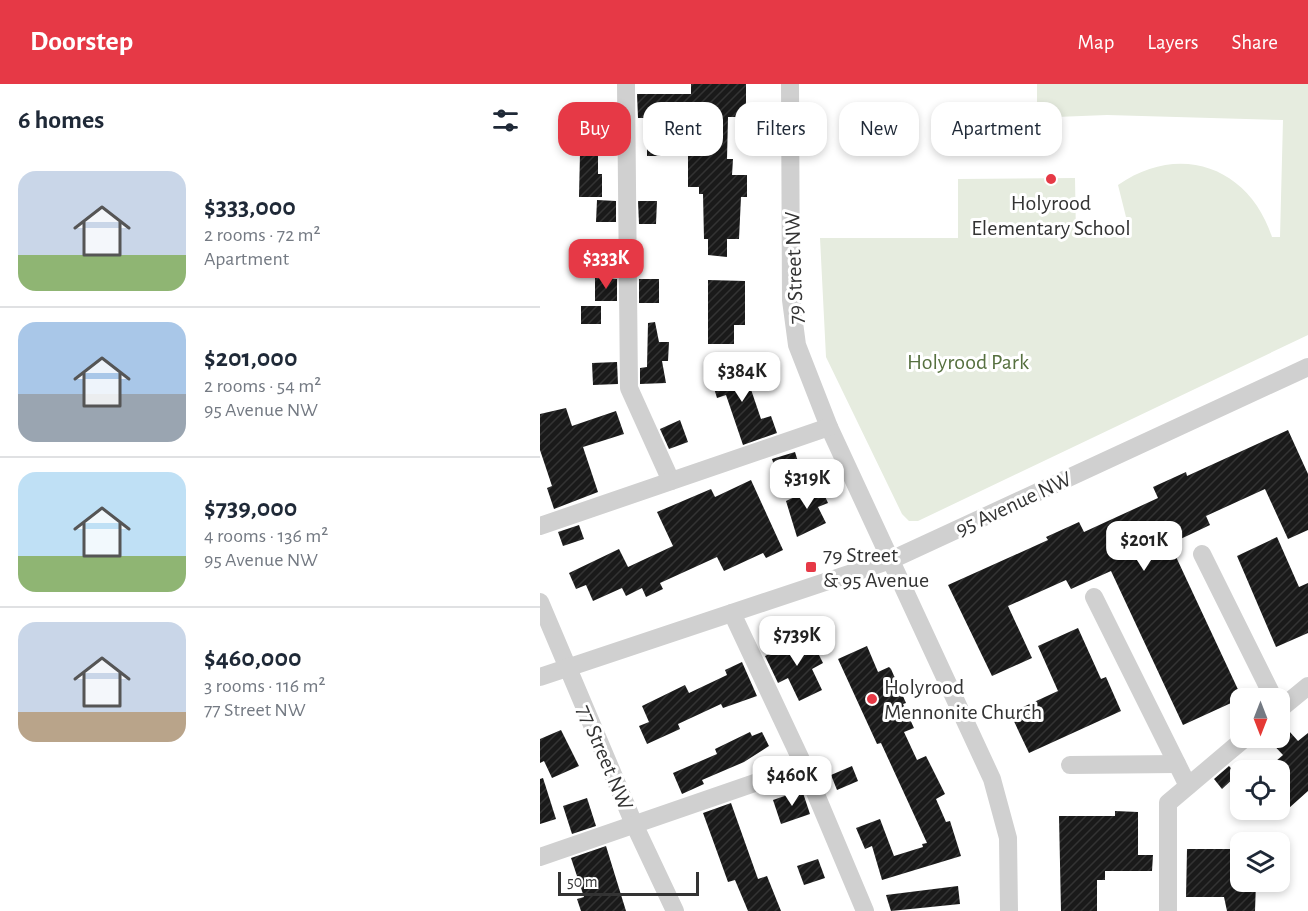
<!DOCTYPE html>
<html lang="en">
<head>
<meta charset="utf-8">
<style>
  body { margin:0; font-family:"Alegreya Sans",sans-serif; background:#f2f2f3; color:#1f2937; height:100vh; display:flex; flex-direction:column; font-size:22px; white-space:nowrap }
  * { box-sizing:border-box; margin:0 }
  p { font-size:20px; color:#747a83 }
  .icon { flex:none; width:33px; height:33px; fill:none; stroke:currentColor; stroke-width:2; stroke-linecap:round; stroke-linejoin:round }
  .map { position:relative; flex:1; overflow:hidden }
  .sheet { display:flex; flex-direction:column; background:#fff; width:540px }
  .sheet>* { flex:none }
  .hud { position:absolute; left:18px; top:18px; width:570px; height:54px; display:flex; gap:12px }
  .needle { width:39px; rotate:180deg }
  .tools { position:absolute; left:690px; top:604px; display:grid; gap:12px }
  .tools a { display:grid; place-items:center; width:60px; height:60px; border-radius:12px; background:#fff; box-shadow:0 3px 9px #0003; font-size:30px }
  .scale { position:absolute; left:18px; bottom:15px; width:141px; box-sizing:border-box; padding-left:6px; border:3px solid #333; border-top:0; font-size:16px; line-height:21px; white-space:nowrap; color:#333; -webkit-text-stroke:4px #fff; paint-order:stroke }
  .price { position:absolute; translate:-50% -51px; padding:0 14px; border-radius:12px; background:#fff; color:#222; font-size:20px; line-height:39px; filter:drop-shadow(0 2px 3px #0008) }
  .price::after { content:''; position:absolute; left:50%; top:36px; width:18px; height:14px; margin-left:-9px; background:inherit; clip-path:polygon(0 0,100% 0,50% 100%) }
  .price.selected { background:#e63946; color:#fff }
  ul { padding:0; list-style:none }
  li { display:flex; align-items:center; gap:18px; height:150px; padding:0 18px }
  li+li { border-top:2px solid #e0e1e3 }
  li span { display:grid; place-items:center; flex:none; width:168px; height:120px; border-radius:18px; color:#555 }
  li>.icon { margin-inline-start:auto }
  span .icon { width:72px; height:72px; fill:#fffc; stroke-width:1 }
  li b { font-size:26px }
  h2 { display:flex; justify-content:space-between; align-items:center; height:72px; padding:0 18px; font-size:26px }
  .tag { padding:0 21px; border-radius:18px; background:#fff; box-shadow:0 3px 9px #0003; font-size:21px; line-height:54px }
  .tag.selected { background:#e63946; color:#fff }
  header { display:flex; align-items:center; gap:36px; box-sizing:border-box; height:84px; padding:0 30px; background:#e63946; color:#fff }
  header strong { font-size:28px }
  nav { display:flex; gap:33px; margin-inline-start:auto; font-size:21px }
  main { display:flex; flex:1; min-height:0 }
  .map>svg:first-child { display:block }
</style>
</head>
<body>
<header>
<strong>Doorstep</strong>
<nav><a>Map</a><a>Layers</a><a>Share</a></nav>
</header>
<main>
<section class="sheet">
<h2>6 homes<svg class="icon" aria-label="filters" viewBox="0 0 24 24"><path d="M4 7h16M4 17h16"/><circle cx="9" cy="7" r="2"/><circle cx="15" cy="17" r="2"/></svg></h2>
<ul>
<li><span style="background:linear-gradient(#c9d6e8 70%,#8fb573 0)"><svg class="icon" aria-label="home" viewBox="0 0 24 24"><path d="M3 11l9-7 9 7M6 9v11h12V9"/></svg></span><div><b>$333,000</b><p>2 rooms · 72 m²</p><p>Apartment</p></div></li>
<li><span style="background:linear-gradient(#a9c7e8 60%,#9aa5b1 0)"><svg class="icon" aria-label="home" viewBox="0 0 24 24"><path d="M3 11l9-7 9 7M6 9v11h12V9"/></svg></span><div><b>$201,000</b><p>2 rooms · 54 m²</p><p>95 Avenue NW</p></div></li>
<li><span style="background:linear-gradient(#bfe0f5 70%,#8fb573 0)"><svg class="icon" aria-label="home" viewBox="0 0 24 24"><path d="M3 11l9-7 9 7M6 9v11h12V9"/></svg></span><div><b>$739,000</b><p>4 rooms · 136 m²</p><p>95 Avenue NW</p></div></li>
<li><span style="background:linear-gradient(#c9d6e8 75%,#b9a48a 0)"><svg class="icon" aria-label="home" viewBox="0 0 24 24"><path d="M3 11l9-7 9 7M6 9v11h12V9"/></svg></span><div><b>$460,000</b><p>3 rooms · 116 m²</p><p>77 Street NW</p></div></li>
</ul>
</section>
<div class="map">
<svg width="768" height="827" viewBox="0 0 768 827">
  <defs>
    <pattern id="building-hatch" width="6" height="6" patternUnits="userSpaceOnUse" patternTransform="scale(1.5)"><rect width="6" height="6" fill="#1a1a1a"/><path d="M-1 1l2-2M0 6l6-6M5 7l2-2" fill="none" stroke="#333"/></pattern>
  </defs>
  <rect width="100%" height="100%" fill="#fff"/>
  <!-- green -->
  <path fill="#e6ecdf" d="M497 0H768V251L378 437H369L362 430 286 273 280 154H418V95L535 94 536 153H591L578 101C640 58 709 83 732 153H740L743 36 567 31 516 33 512 29H497Z"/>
  <!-- building -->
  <g fill="url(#building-hatch)">
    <path d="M151 0H206V33H188L187 75H193L192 91H207V113H201L199 155H187V173L168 171V155H164L163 110H159V103H148V72H107V34H98L97 10H151Z"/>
    <path d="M34 45H58V90H62V113H39L40 69H34Z"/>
    <path d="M57 116 76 117V138H56Z"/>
    <path d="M98 117H117L116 140H99Z"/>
    <path d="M55 194 77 195V217H55Z"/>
    <rect x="99" y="195" width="20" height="24"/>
    <path d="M168 196 205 197V241H194V260H168Z"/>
    <rect x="41" y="222" width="20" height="18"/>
    <path d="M115 238 119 258H129L128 277H122L126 299 100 300V284L107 283 108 239Z"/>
    <path d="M201 276 221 335 231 332 237 349 203 361 186 311 177 314 169 288Z"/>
    <path d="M77 278 78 300 53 301 52 279Z"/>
    <path d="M26 324 32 342 76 327 84 350 43 363 58 408 14 425 7 404 12 402 0 366V330Z"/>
    <path d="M140 336 148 358 129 365 120 345Z"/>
    <path d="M748 346 768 390V446L748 455 725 405 666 432 670 441 630 460 702 614 643 641 571 487 531 505 526 496 468 522 492 574 452 592 408 501 508 456 506 453 539 438 544 448 618 414 613 403 646 388 647 392Z"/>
    <path d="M255 368 260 384 237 390 232 375Z"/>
    <path d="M211 396 243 466 226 474 223 469 184 487 177 473 120 499 123 505 106 513 102 504 86 512 82 504 53 517 46 501 36 505 29 489 79 465 88 483 133 462 117 428 171 405 175 413Z"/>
    <path d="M280 401 288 419 278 423 286 439 257 453 246 417Z"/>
    <path d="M39 441 44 455 23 462 18 448Z"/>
    <path d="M737 453 759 503 768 499V549L736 563 697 472Z"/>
    <path d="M538 544 561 595 566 593 581 627 489 669 470 629 518 607 498 562Z"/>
    <path d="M269 551 283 579 272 585 282 606 259 617 248 594 238 599 225 572Z"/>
    <path d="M327 562 338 588 349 583 351 585 366 619 363 620 374 644 364 648 377 676 386 672 405 710 396 715 406 738 410 737 421 772 342 796 332 762 325 765 316 744 340 735 354 772 383 763 382 760 387 759 341 659 337 660 298 575Z"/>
    <path d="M202 578 217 612 183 624 181 620 138 640 140 645 107 660 99 642 109 638 102 622 145 601 149 609 187 591 185 586Z"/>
    <path d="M740 637 758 657 768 649V707L749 724 740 713V687H732L729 683 743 671 727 654H740Z"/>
    <path d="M21 646 39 682 12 694 4 677 0 679V655Z"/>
    <path d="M210 648 212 652 222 648 229 662 204 678 162 696 164 700 142 710 133 689 177 670 175 665Z"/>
    <path d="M312 682 318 697 297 706 291 691Z"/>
    <path d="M689 682 697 691 682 705 674 695Z"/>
    <path d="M3 694 16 735 0 740V695Z"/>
    <path d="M262 706 270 730 241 740 233 716Z"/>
    <path d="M47 714 56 742 32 750 23 722Z"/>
    <path d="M191 719 218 795 227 792 241 827H208L195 796 188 798 163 729Z"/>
    <path d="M575 727 598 728V771H613L612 787H565V796H557V827H521L519 732H575Z"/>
    <path d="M66 762 86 827H41L37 815 44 813 31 774Z"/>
    <path d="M647 765H700V798H716L715 827H687L684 813H646Z"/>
    <path d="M278 775 285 794 264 801 257 782Z"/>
    <path d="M418 802 420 820 351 827 346 811Z"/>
  </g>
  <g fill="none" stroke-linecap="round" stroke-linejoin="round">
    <!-- minor -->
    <g stroke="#d0d0d0" stroke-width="18">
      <path d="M86 0 89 304 131 397"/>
      <path d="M250 0 251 216 257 261 289 343 452 695 468 754 469 827"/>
      <path d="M0 442 289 343"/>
      <path d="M662 470 734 615"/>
      <path d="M554 513 648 702"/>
      <path d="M0 518 94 740 135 827"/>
      <path d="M192 529 264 682 325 827"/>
      <path d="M0 593 351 476 768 283"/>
      <path d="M740 625 768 602"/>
      <path d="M530 681 637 680"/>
      <path d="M0 773 264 682"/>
      <path d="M628 827V719L705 654"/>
    </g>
  </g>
  <!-- markers -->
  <g fill="#e63946" stroke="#fff" stroke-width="2">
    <circle cx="511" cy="95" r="6"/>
    <rect x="265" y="477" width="12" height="12" rx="3"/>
    <circle cx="332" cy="615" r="6"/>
  </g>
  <g text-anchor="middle" stroke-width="6" stroke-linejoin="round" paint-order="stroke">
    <!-- poi labels -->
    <g font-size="22" fill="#333" stroke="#fff" text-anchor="start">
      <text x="511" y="126" text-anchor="middle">Holyrood<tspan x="511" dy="25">Elementary School</tspan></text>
      <text x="283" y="478">79 Street<tspan x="283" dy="25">&amp; 95 Avenue</tspan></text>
      <text x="344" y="610">Holyrood<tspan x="344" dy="25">Mennonite Church</tspan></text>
    </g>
    <!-- street labels -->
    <g font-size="22" fill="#333" stroke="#fff">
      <text transform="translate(253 184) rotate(-92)" y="8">79 Street NW</text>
      <text transform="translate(473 419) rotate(-25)" y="8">95 Avenue NW</text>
      <text transform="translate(66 673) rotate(67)" y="8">77 Street NW</text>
    </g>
    <!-- park labels -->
    <g font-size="22" fill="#56703f" stroke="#fff">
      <text x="428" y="285">Holyrood Park</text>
    </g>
  </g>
</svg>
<div class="tools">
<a><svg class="needle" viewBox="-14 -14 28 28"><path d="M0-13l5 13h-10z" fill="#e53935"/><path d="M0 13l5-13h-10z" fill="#747a83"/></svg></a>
<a><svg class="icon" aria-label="locate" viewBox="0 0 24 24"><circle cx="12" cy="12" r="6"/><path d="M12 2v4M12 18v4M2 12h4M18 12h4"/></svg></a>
<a><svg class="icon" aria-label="layers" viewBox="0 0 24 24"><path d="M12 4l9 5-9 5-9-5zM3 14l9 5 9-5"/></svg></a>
</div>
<div class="scale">50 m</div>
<b class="price selected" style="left:66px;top:206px">$333K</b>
<b class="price" style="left:202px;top:319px">$384K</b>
<b class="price" style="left:267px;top:426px">$319K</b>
<b class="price" style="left:604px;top:488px">$201K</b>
<b class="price" style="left:257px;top:583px">$739K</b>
<b class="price" style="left:252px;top:723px">$460K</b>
<div class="hud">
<a class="tag selected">Buy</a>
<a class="tag">Rent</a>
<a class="tag">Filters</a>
<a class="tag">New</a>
<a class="tag">Apartment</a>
</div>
</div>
</main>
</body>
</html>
